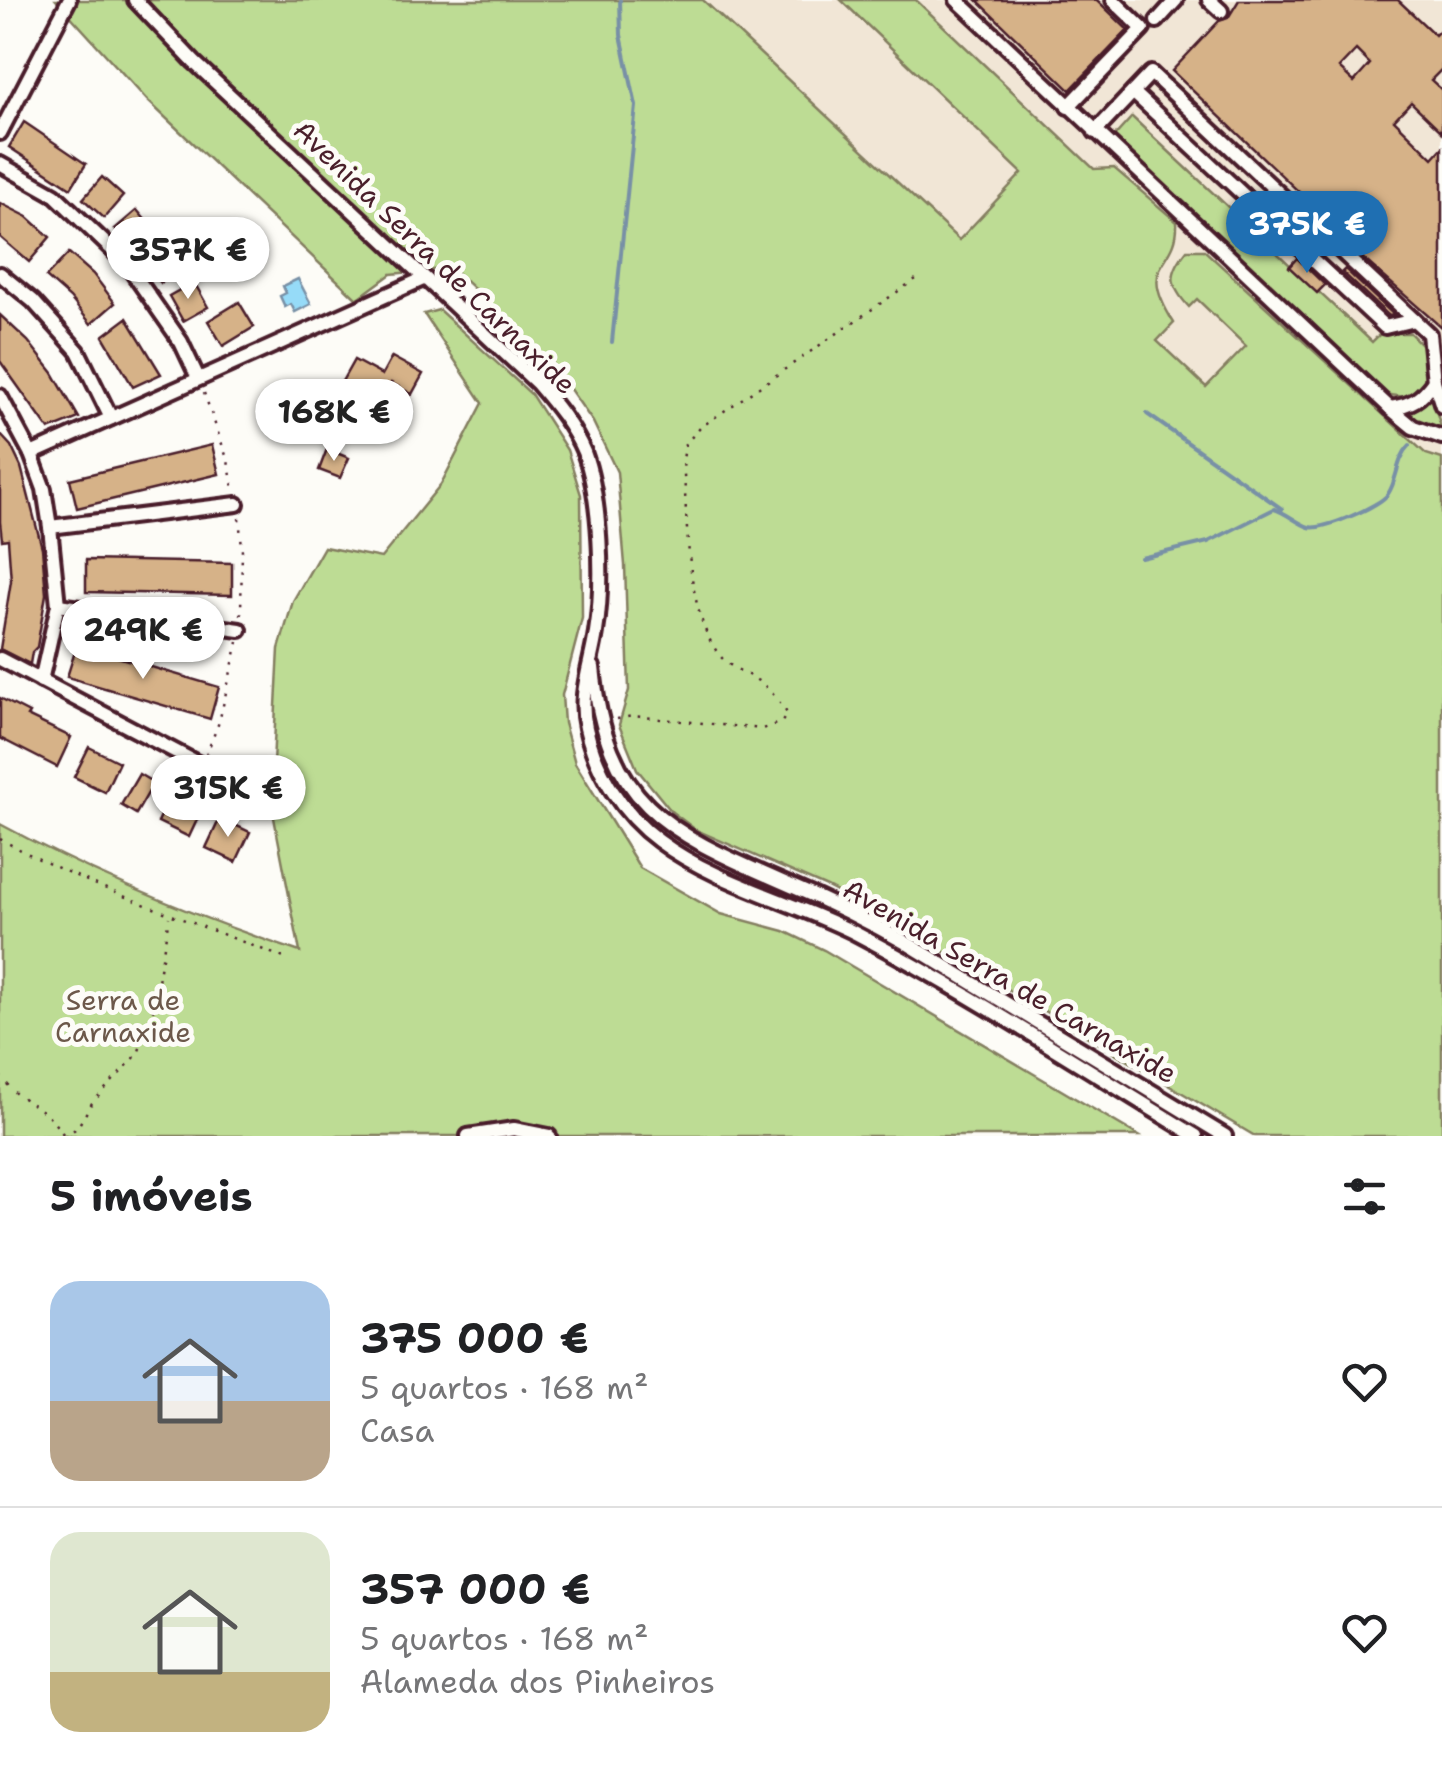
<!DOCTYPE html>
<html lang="pt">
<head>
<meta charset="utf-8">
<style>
  body { margin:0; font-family:"Shantell Sans",sans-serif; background:#f2f2f2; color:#202124; height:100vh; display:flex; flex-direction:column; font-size:38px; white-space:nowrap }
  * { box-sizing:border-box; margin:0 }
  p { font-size:32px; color:#757577 }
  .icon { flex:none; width:55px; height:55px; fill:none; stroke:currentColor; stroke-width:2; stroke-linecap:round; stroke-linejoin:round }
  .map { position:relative; height:1136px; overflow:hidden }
  .sheet { display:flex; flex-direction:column; background:#fff; flex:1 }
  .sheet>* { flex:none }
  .price { position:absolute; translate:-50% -85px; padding:0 22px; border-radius:35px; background:#fff; color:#222; font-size:32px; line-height:65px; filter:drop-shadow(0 2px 5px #0008) }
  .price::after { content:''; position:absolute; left:50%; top:60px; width:30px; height:22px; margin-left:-15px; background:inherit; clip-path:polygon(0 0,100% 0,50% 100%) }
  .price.on { background:#1f6fb2; color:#fff }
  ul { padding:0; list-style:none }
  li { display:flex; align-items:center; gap:30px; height:250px; padding:0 50px }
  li+li { border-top:2px solid #e0e0e0 }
  li span { display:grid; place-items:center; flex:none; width:280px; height:200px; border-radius:30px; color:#555 }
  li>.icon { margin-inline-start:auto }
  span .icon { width:120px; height:120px; fill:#fffc; stroke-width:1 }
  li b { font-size:42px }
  h2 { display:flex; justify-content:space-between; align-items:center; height:120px; padding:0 50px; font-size:42px }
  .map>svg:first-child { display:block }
</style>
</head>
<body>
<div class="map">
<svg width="1442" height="1136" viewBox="0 0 1442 1136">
  <rect width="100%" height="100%" fill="#fdfcf7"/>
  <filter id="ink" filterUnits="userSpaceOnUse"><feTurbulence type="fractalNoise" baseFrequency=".01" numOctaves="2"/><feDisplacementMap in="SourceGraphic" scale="20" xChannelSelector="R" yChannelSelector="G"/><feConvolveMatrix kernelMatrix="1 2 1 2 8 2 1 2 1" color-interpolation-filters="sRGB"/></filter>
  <g filter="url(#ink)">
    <!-- built -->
    <path fill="#f1e6d6" d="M700 0H1442V613L1369 689Z"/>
    <!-- green -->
    <g fill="#bddc94" stroke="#847e60" stroke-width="2.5">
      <path d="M56 0H703L959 240 1022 173 841 0H916L1094 169 1114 168 1177 222C1179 269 1134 260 1174 323L1157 341 1206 387 1246 346 1197 299 1189 307C1169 285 1168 274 1187 250H1204L1426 454 1442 459V1136H1255L889 919 827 887 696 830 672 812 637 769 619 725 629 690 625 565 617 472 593 422 551 362 452 268 391 274 357 299 147 100Z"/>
      <path d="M1132 117 1372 342 1381 333H1410L1422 345 1425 385 1406 397 1382 394 1113 138Z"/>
      <path d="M439 310 531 394 567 450 581 495 582 618 562 695 564 723 575 763 640 868 721 914 784 931 824 950 1139 1136H0V824C96 876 196 917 300 952L271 802 279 649 293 601 324 547 381 558 441 484 483 403 424 314Z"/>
      <path d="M1431 394 1442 430 1402 414 1417 406Z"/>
    </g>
    <!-- water -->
    <path fill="#96dbf8" stroke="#7890a6" stroke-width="2.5" d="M298 279 311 304 295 312 291 304 285 307 280 296 286 293 283 286Z"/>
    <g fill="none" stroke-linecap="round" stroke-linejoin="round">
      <!-- stream -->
      <g stroke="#7890a6" stroke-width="4">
        <path d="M612 342 636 106 621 35 620 0"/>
        <path d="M1147 414 1282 509"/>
        <path d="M1141 558 1208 542 1274 509C1287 513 1297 523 1309 527 1322 531 1380 506 1388 494 1398 479 1396 459 1410 445"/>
      </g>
    </g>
    <!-- building -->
    <g fill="#d6b288" stroke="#4a1f2b" stroke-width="2.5" fill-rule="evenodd">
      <path d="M977 0H1097L1128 30 1070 90Z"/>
      <path d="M1239 0H1398L1435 35 1442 28V69L1431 80 1442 90V132L1411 102 1394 120 1433 158 1442 148V328L1358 254 1361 251 1172 71 1219 21 1228 18ZM1356 50 1370 64 1354 82 1339 68Z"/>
      <path d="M24 122 86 164 71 188 9 147Z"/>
      <path d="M102 177 123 196 104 218 83 199Z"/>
      <path d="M0 203 28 217 50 237 29 262 0 237Z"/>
      <path d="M137 210 184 266 161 283 115 229Z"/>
      <path d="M69 253 93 274 115 303 91 324 70 298 46 277Z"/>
      <path d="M1297 258 1325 285 1317 293 1289 267Z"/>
      <path d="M1345 269 1394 315 1389 316 1342 272Z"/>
      <path d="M194 282 208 307 183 321 169 296Z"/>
      <path d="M239 302 254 327 223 346 208 321Z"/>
      <path d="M0 315 28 341 53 373 79 418 49 430 0 361Z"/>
      <path d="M127 318 161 374 133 387 103 336Z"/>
      <path d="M392 357 423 374 412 394 391 383 364 432 326 410 354 360 382 375Z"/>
      <path d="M0 434 11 446 21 467 42 548 46 594 37 647 32 652 30 664 0 649 11 581 8 539 2 540 0 522Z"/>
      <path d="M212 445 219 474 77 508 70 479Z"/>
      <path d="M327 449 349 458 340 478 319 470Z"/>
      <path d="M86 560 232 563V595L86 592Z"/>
      <path d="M77 645 219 687 210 719 67 677Z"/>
      <path d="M0 698 29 713 27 716 71 737 57 767 0 738Z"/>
      <path d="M89 747 119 762 105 792 74 777Z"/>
      <path d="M139 774 154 783 136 814 121 805Z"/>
      <path d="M172 792 203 807 189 837 158 822Z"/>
      <path d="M220 818 250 832 236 862 206 848Z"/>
    </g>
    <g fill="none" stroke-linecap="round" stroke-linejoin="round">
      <!-- minor casing -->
      <g stroke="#4a1f2b" stroke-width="20">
        <g id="minor">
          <path d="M135 0 194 62 537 383C555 404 573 426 584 452 601 498 604 583 596 632 591 666 578 694 586 728 596 772 622 814 659 841 715 883 794 902 857 934 973 995 1084 1068 1196 1136"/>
          <path d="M957 0 1390 408 1413 427 1442 437"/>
          <path d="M1209 0 1221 11"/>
          <path d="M1157 21 1176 0"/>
          <path d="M1133 92 1385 327 1414 320"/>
          <path d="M1068 107 1143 29 1113 0"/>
          <path d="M1095 132 1151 73 1429 334 1434 381 1442 406"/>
          <path d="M0 133 69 0"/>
          <path d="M0 164 55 195 126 263 181 342 198 378"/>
          <path d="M0 274 33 301 78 351 111 418"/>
          <path d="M0 396 31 454 44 489 50 527 58 605 41 681"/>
          <path d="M1390 408C1412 405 1421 399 1434 381"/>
          <path d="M31 454 423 279"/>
          <path d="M50 527 237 504"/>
          <path d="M58 605 240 630"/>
          <path d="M0 659 258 795"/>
          <path d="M593 667C606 803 665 831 780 881 825 900 868 921 910 945L1225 1136"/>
          <path d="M468 1136 514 1129 549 1136"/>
        </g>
      </g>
      <!-- path -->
      <g stroke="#4a1f2b" stroke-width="2.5" stroke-dasharray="2.5 8" stroke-linecap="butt">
        <path d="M204 393 228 461 234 490"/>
        <path d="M239 518 242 546 241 615"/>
        <path d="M617 719 632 716 762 729 782 722 787 713C780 703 771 690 761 683 748 673 733 670 722 658 684 615 688 517 683 461L685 444 701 427 916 279"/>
        <path d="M206 755 219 722 238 642"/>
        <path d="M0 839C92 889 192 921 289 960"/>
        <path d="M0 1076 15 1093 48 1115 64 1135"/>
        <path d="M64 1136 77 1128 92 1103 138 1054 153 1010 169 917"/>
      </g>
      <!-- minor -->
      <use href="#minor" stroke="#fdfcf7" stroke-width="12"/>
    </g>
  </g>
  <g text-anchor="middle" stroke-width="10" stroke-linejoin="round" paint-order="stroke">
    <!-- street labels -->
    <g font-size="28" fill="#4a1f2b" stroke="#fdfcf7">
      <text transform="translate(435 257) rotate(44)" y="10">Avenida Serra de Carnaxide</text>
      <text transform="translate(1010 981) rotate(30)" y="10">Avenida Serra de Carnaxide</text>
    </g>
    <!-- park labels -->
    <g font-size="28" fill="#6c584a" stroke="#fdfcf7">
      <text x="123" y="1010">Serra de<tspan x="123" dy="32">Carnaxide</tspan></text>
    </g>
  </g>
</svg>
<b class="price on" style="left:1307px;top:276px">375K €</b>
<b class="price" style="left:188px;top:302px">357K €</b>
<b class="price" style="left:334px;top:464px">168K €</b>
<b class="price" style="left:143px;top:682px">249K €</b>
<b class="price" style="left:228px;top:840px">315K €</b>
</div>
<section class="sheet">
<h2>5 imóveis<svg class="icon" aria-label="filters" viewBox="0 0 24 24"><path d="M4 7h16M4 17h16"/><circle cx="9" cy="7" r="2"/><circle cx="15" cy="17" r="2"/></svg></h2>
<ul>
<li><span style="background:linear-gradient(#a9c7e8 60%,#b9a48a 0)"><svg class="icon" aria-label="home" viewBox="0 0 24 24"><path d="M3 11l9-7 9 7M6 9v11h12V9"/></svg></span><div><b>375 000 €</b><p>5 quartos · 168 m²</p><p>Casa</p></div><svg class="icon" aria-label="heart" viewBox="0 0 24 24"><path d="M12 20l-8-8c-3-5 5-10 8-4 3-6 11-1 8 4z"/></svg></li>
<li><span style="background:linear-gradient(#dfe7d0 70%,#c2b280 0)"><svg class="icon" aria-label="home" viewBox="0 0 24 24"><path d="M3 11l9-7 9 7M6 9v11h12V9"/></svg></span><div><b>357 000 €</b><p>5 quartos · 168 m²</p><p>Alameda dos Pinheiros</p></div><svg class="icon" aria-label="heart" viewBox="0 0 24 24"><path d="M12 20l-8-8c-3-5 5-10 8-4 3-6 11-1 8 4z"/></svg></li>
</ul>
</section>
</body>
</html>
